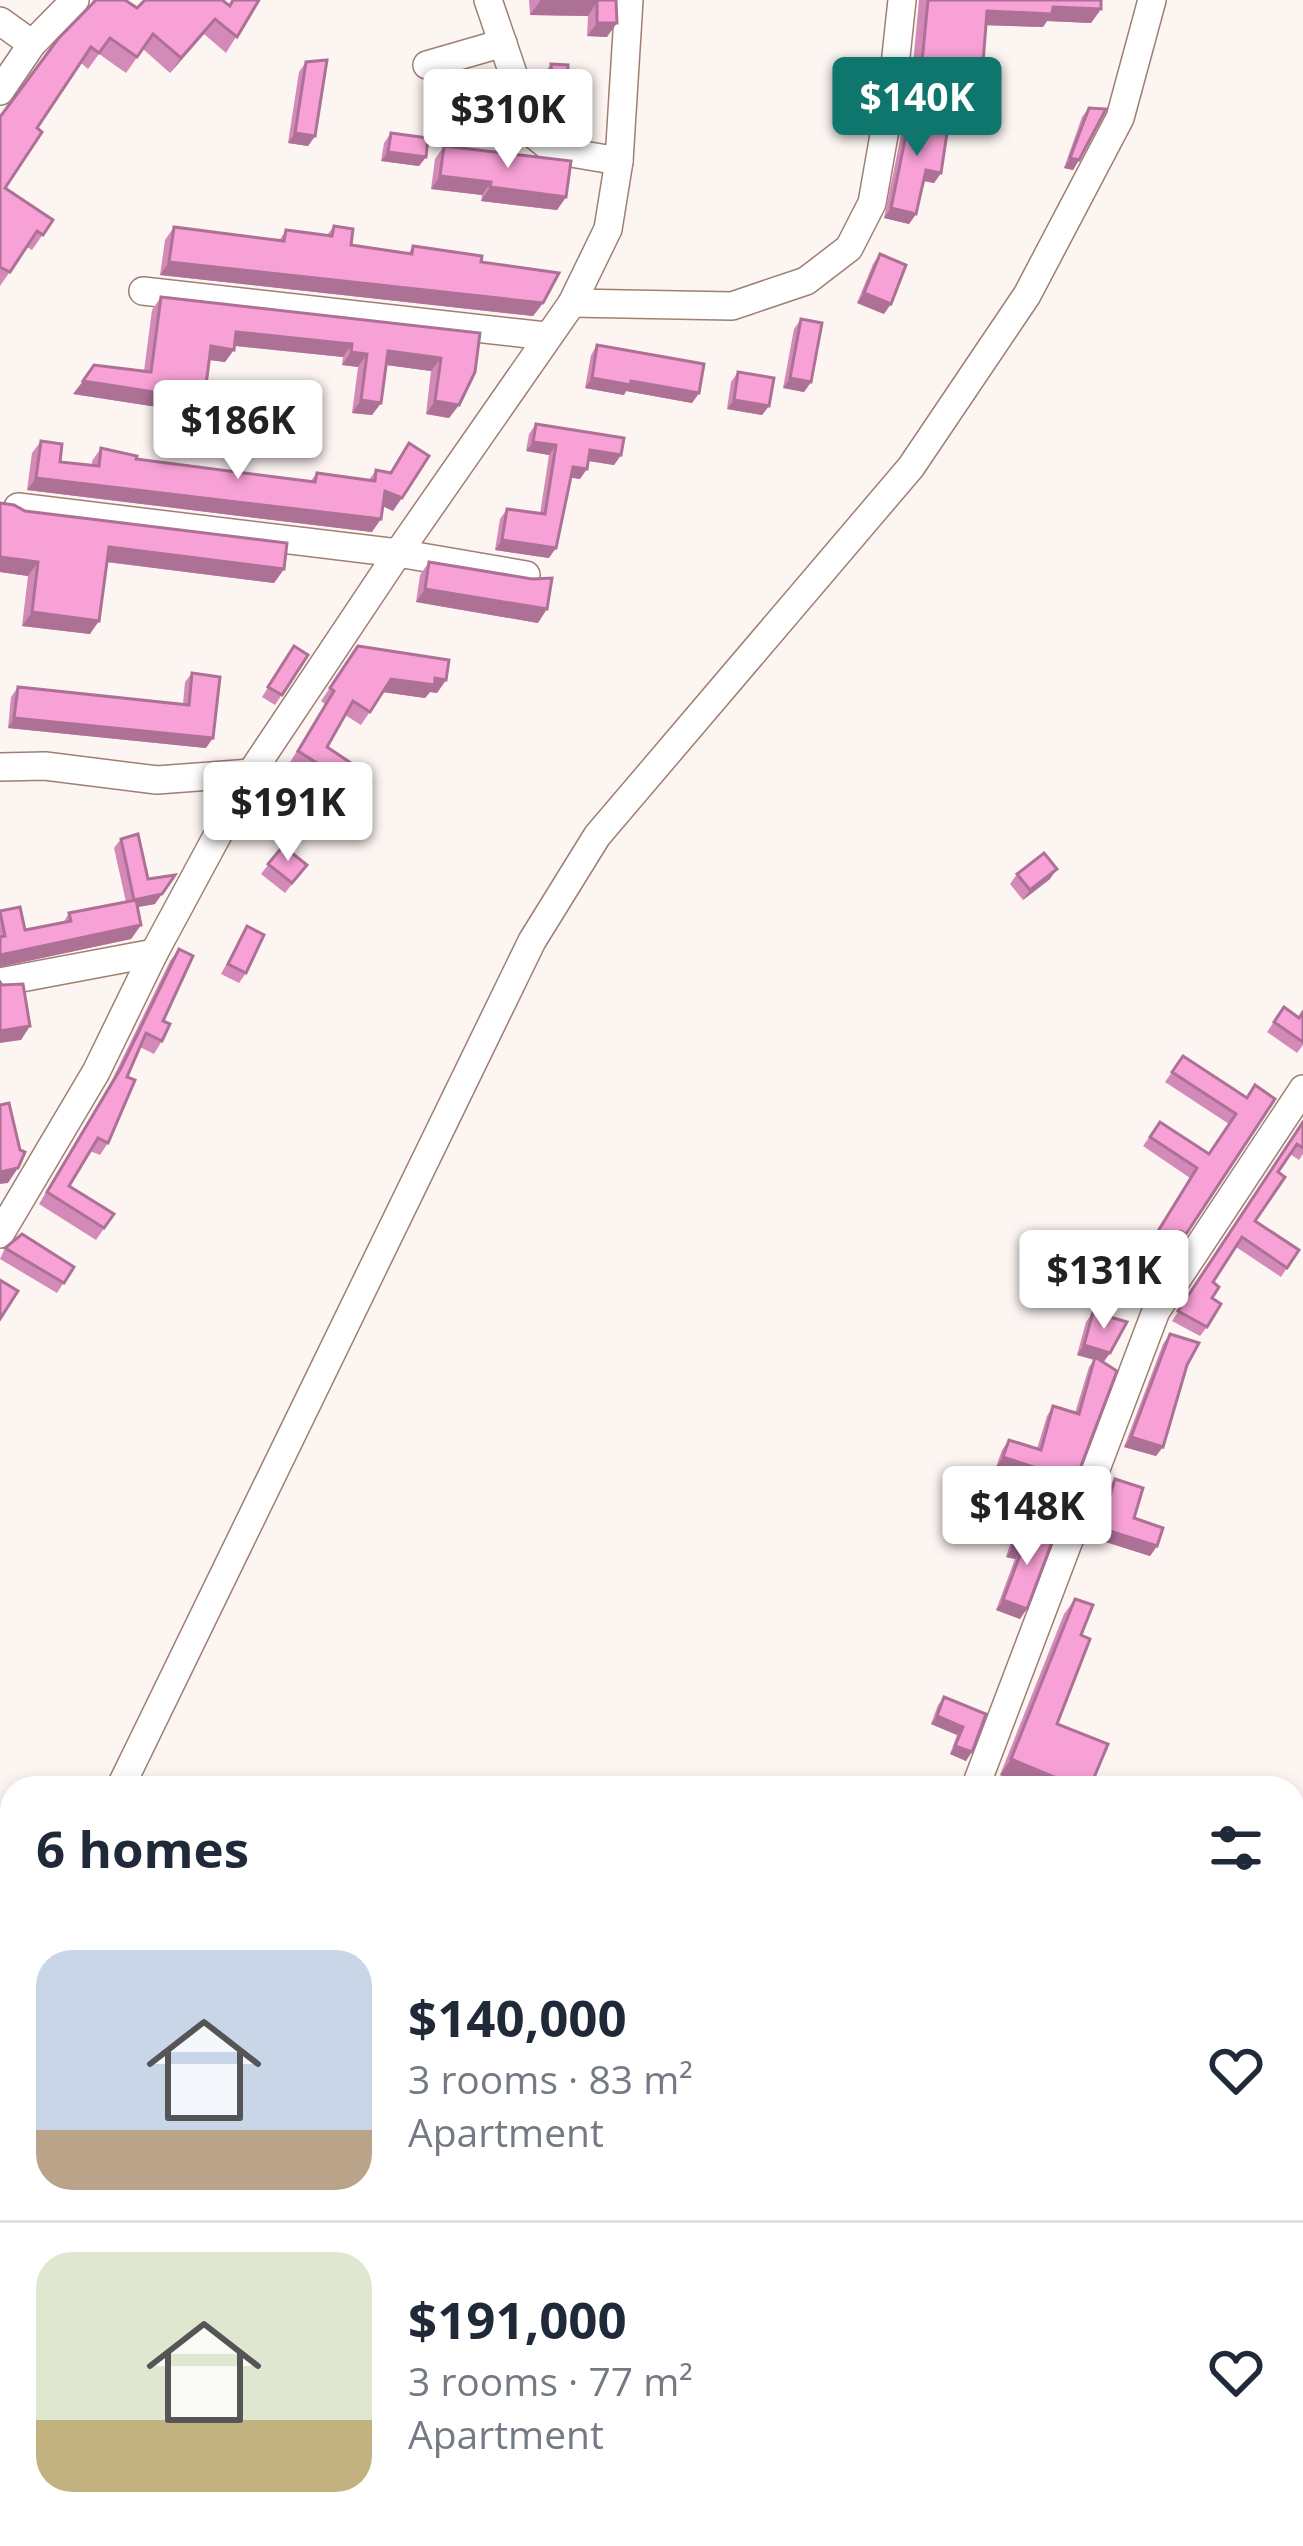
<!DOCTYPE html>
<html lang="en">
<head>
<meta charset="utf-8">
<style>
  body { margin:0; font-family:"Open Sans",sans-serif; background:#f6f6f7; color:#1f2937; height:100vh; display:flex; flex-direction:column; font-size:45px; white-space:nowrap }
  * { box-sizing:border-box; margin:0 }
  p { font-size:39px; color:#747a83 }
  .icon { flex:none; width:66px; height:66px; fill:none; stroke:currentColor; stroke-width:2; stroke-linecap:round; stroke-linejoin:round }
  .map { position:relative; flex:1; overflow:hidden }
  .details { position:absolute; left:0px; top:1776px; width:1305px; height:771px; display:flex; flex-direction:column; background:#fff; border-radius:36px 36px 0 0; box-shadow:0 6px 18px #0003 }
  .details>* { flex:none }
  .price { position:absolute; translate:-50% -102px; padding:0 27px; border-radius:12px; background:#fff; color:#222; font-size:39px; line-height:78px; filter:drop-shadow(0 3px 6px #0008) }
  .price::after { content:''; position:absolute; left:50%; top:72px; width:36px; height:27px; margin-left:-18px; background:inherit; clip-path:polygon(0 0,100% 0,50% 100%) }
  .price.on { background:#0f766e; color:#fff }
  ul { padding:0; list-style:none }
  li { display:flex; align-items:center; gap:36px; height:300px; padding:0 36px }
  li+li { border-top:3px solid #e0e1e3 }
  li span { display:grid; place-items:center; flex:none; width:336px; height:240px; border-radius:36px; color:#555 }
  li>.icon { margin-inline-start:auto }
  span .icon { width:144px; height:144px; fill:#fffc; stroke-width:1 }
  li b { font-size:51px }
  h2 { display:flex; justify-content:space-between; align-items:center; height:144px; padding:0 36px; font-size:51px }
  .map>svg:first-child { display:block }
</style>
</head>
<body>
<div class="map">
<svg width="1303" height="2546" viewBox="0 0 1303 2546">
  <rect width="100%" height="100%" fill="#fcf5f2"/>
  <g fill="none" stroke-linecap="round" stroke-linejoin="round">
    <!-- minor casing -->
    <g stroke="#9f7f72" stroke-width="30">
      <g id="minor">
        <path d="M488 0 534 135 553 150 619 161"/>
        <path d="M0 21 32 44 0 91"/>
        <path d="M32 44 75 0"/>
        <path d="M427 65 503 43"/>
        <path d="M143 291 546 336"/>
        <path d="M572 303 732 306 806 281 849 248 872 203 893 84 902 0"/>
        <path d="M18 507 398 553 526 575"/>
        <path d="M0 767 45 766 157 780 251 773"/>
        <path d="M0 982 154 953"/>
        <path d="M0 1234 96 1072 154 953 251 773 398 553 572 303 608 229 619 161 629 0"/>
        <path d="M120 1788 532 941 597 836 911 467 1027 295 1120 118 1152 0"/>
        <path d="M975 1788 1156 1311 1303 1089"/>
        <path d="M0 2053 12 2026"/>
        <path d="M1293 2414 1303 2409"/>
        <path d="M722 2535 723 2546"/>
        <path d="M889 2546 927 2535"/>
      </g>
    </g>
    <!-- minor -->
    <use href="#minor" stroke="#fff" stroke-width="27"/>
  </g>
  <!-- wall -->
  <g fill="#d48ab8">
    <path d="M93 0H125L137 8 228 6 232 0H259L226 53 204 34 170 73 143 49 126 73 99 54 88 69 81 63 37 128 5 188 53 220 32 250 27 247 0 286V116L91 5Z"/>
    <path d="M529 0H616L607 37 587 36 588 16 530 15Z"/>
    <path d="M919 0H1101V9L1091 23 1047 21 1043 27 986 25 973 90 911 86Z"/>
    <path d="M306 62 315 136 308 146 288 143 299 72Z"/>
    <path d="M551 64 560 117 547 116 544 74Z"/>
    <path d="M914 96 923 131 941 173 934 183 923 181 916 214 909 224 884 218 907 106Z"/>
    <path d="M1089 108 1079 160 1073 170 1064 168 1082 117Z"/>
    <path d="M391 133 426 157 419 166 381 161 384 143Z"/>
    <path d="M444 146 566 197 557 210 481 201 482 195 431 189 435 159Z"/>
    <path d="M334 226 351 245 408 254 413 246 481 262 543 303 533 316 160 275 165 240 174 227 279 241 286 230 327 235Z"/>
    <path d="M880 254 884 314 857 303 873 264Z"/>
    <path d="M161 297 480 333 459 405 449 418 426 414 431 371 386 365 381 403 372 415 352 413 358 367 342 365 343 357 235 346 225 362 209 360 206 385 197 398 186 397 177 410 73 394 144 371 152 310Z"/>
    <path d="M801 319 811 382 804 392 783 388 794 329Z"/>
    <path d="M597 345 699 393 692 403 626 391 624 395 585 388 591 355Z"/>
    <path d="M738 372 769 406 762 415 727 409 731 382Z"/>
    <path d="M536 424 621 455 614 465 588 461 580 479 571 477 549 558 495 550 500 519 507 509 540 514 549 455 526 451 529 434Z"/>
    <path d="M41 441 60 462 92 465V461L101 448 136 459 310 482 317 473 369 480 376 470 393 511 383 506 372 532 27 490 32 453Z"/>
    <path d="M0 503 25 511 284 569 274 583 107 562 90 634 22 626 28 576 0 572Z"/>
    <path d="M429 562 538 623 416 602 420 575Z"/>
    <path d="M294 646 308 655 275 705 262 697Z"/>
    <path d="M358 646 446 680 437 693 430 692 425 698 383 692 361 725 345 715 327 747 354 765 335 793 289 764 325 704 321 701Z"/>
    <path d="M192 673 206 748 8 728 11 697 18 687 183 704 185 682Z"/>
    <path d="M121 839 148 879 155 904 137 907 141 925 131 939 0 967V911L25 930 63 923 69 913 126 902 114 848Z"/>
    <path d="M283 846 307 865 285 893 261 874Z"/>
    <path d="M1017 874 1050 879 1023 900 1010 884Z"/>
    <path d="M247 926 246 973 239 983 221 974Z"/>
    <path d="M179 949 163 1021 162 1041 154 1054 140 1047 127 1077 108 1143 100 1155 90 1151 69 1186 114 1214 96 1240 39 1204 112 1080 170 961Z"/>
    <path d="M1284 1007 1299 1017 1303 1012V1045L1297 1053 1267 1032Z"/>
    <path d="M1183 1056 1247 1098 1275 1099 1179 1244 1173 1240 1170 1243 1137 1302 1120 1293 1190 1178 1143 1146 1160 1122 1209 1154 1229 1124 1165 1082Z"/>
    <path d="M1303 1122V1154L1299 1160 1290 1154 1278 1172 1255 1221 1299 1250 1281 1277 1236 1247 1213 1282 1207 1327 1200 1336 1172 1321Z"/>
    <path d="M5 1248 74 1267 57 1293 0 1259Z"/>
    <path d="M1093 1312 1110 1353 1104 1362 1062 1516 1055 1525 1031 1517 1042 1481 996 1467 1002 1450 1009 1440 1037 1449 1047 1416 1053 1406 1075 1413 1089 1367 1094 1360 1077 1355 1086 1322Z"/>
    <path d="M1170 1334 1187 1365 1156 1456 1124 1447 1163 1344Z"/>
    <path d="M1115 1479 1134 1518 1157 1546 1150 1556 1093 1538 1108 1489Z"/>
    <path d="M1019 1528 1052 1542 1020 1619 996 1610 1015 1559 1006 1557 1012 1538Z"/>
    <path d="M1075 1599 1081 1635 1057 1724 1090 1787 1093 1788H1031L1000 1775 1064 1614Z"/>
    <path d="M944 1697 986 1714 966 1761 950 1754 957 1735 931 1724 938 1705Z"/>
  </g>
  <!-- shaded-wall -->
  <g fill="#ad7196">
    <path d="M540 1 597 2 588 16 530 15Z"/>
    <path d="M1053 7 1101 9 1091 23 1047 21 1043 27 978 25 987 11Z"/>
    <path d="M215 19 204 34 170 73 181 58Z"/>
    <path d="M597 23H617L607 37 587 36Z"/>
    <path d="M921 72 982 76 973 90 911 86Z"/>
    <path d="M554 107H567L560 117 547 116Z"/>
    <path d="M295 133 315 136 308 146 288 143Z"/>
    <path d="M388 152 426 157 419 166 381 161Z"/>
    <path d="M1070 158 1079 160 1073 170 1064 168Z"/>
    <path d="M926 170 941 173 934 183 919 180Z"/>
    <path d="M440 176 491 182 482 195 431 189Z"/>
    <path d="M490 187 566 197 557 210 481 201Z"/>
    <path d="M891 208 916 214 909 224 884 218Z"/>
    <path d="M169 262 543 303 533 316 160 275Z"/>
    <path d="M864 293 891 304 884 314 857 303Z"/>
    <path d="M236 332 352 344 343 357 227 345Z"/>
    <path d="M211 346 234 350 225 362 202 359Z"/>
    <path d="M388 351 441 358 431 371 379 364Z"/>
    <path d="M351 352 367 354 358 367 342 365Z"/>
    <path d="M592 378 631 381 699 393 692 403 626 391 624 395 585 388Z"/>
    <path d="M790 378 811 382 804 392 783 388Z"/>
    <path d="M83 381 188 383 206 385 197 398 186 397 177 410 73 394Z"/>
    <path d="M361 400 381 403 372 415 352 413Z"/>
    <path d="M734 400 769 406 762 415 727 409Z"/>
    <path d="M435 401 459 405 449 418 426 414Z"/>
    <path d="M533 442 556 445 549 455 526 451Z"/>
    <path d="M590 450 621 455 614 465 583 460Z"/>
    <path d="M573 467 587 469 580 479 566 477Z"/>
    <path d="M36 478 381 519 372 532 27 490Z"/>
    <path d="M385 491 402 498 393 511 376 503Z"/>
    <path d="M502 540 556 548 549 558 495 550Z"/>
    <path d="M109 547 284 569 274 583 99 561Z"/>
    <path d="M0 557 38 562 28 576 0 572Z"/>
    <path d="M425 589 547 609 538 623 416 602Z"/>
    <path d="M32 612 99 621 90 634 22 626Z"/>
    <path d="M435 678 446 680 437 693 430 692 425 698 382 692 391 679Z"/>
    <path d="M14 718 213 738 206 748 8 728Z"/>
    <path d="M1057 869 1050 879 1023 900 1030 890Z"/>
    <path d="M162 894 155 904 127 909 134 900Z"/>
    <path d="M141 925 131 939 0 967V955Z"/>
    <path d="M30 1026 21 1040 0 1043V1031Z"/>
    <path d="M18 1168 8 1183 0 1184V1172Z"/>
    <path d="M1084 1345 1110 1353 1103 1362 1077 1355Z"/>
    <path d="M1131 1437 1163 1447 1156 1456 1124 1447Z"/>
    <path d="M1003 1457 1049 1472 1042 1481 996 1467Z"/>
    <path d="M1038 1508 1062 1516 1055 1525 1031 1517Z"/>
    <path d="M1100 1528 1157 1546 1150 1556 1093 1538Z"/>
    <path d="M1013 1547 1022 1550 1015 1559 1006 1557Z"/>
    <path d="M1003 1600 1027 1609 1020 1619 996 1610Z"/>
    <path d="M937 1716 963 1727 957 1735 931 1724Z"/>
    <path d="M955 1746 972 1752 966 1761 950 1754Z"/>
    <path d="M1011 1759 1066 1782 1061 1788H1031L1000 1775Z"/>
    <path d="M606 2535H657L666 2538 660 2546H637Z"/>
  </g>
  <!-- building -->
  <g fill="#f7a1d6" stroke="#ad7196" stroke-width="3">
    <path d="M96 0H125L137 8 145 0H222L230 6 233 0H259L237 37 215 19 181 58 153 34 137 57 110 38 99 53 91 47 37 128 42 132 5 188 53 220 43 235 37 231 10 272 0 267V117L58 39Z"/>
    <path d="M540 0H616L617 23H597V2Z"/>
    <path d="M928 0H1101V9L1053 7 1052 14 987 11 982 76 921 72Z"/>
    <path d="M327 60 315 136 295 133 306 62Z"/>
    <path d="M551 64 568 65 567 107H554Z"/>
    <path d="M914 96 926 97 923 131 947 133 941 173 926 170 916 214 891 208Z"/>
    <path d="M1089 108 1106 109 1079 160 1070 158Z"/>
    <path d="M391 133 428 138 426 157 388 152Z"/>
    <path d="M444 146 571 161 566 197 490 187 491 182 440 176Z"/>
    <path d="M334 226 353 229 351 245 412 254 413 246 482 256 481 262 559 273 543 303 169 262 174 227 284 241 286 230 332 236Z"/>
    <path d="M880 254 906 265 891 304 864 293Z"/>
    <path d="M161 297 480 333 475 372 459 405 435 401 441 358 388 351 381 403 361 400 367 354 351 352 352 344 236 332 234 350 211 346 206 385 188 383 186 397 83 381 94 365 151 372Z"/>
    <path d="M801 319 822 323 811 382 790 378Z"/>
    <path d="M597 345 704 364 699 393 631 381V385L592 378Z"/>
    <path d="M738 372 774 378 769 406 734 400Z"/>
    <path d="M536 424 624 438 621 455 590 450 587 469 573 467 556 548 502 540 507 509 545 514 556 445 533 442Z"/>
    <path d="M41 441 62 444 60 462 99 466 101 448 137 456 136 459 315 482 317 473 375 481 376 470 391 473 409 443 429 456 402 498 385 491 381 519 36 478Z"/>
    <path d="M0 503 14 505 25 511 287 543 284 569 109 547 99 621 32 612 38 562 0 557Z"/>
    <path d="M429 562 532 579 552 578 547 609 425 589Z"/>
    <path d="M294 646 308 655 282 695 268 687Z"/>
    <path d="M358 646 449 660 446 680 435 678V685L391 679 370 712 353 701 327 747 354 765 344 780 298 751 334 691 330 688Z"/>
    <path d="M192 673 220 677 213 738 14 718 18 687 189 705Z"/>
    <path d="M138 834 148 879 175 875 162 894 134 900 121 839Z"/>
    <path d="M283 846 307 865 292 883 268 864Z"/>
    <path d="M1044 853 1057 869 1030 890 1017 874Z"/>
    <path d="M136 900 141 925 0 955V937L5 936 0 911 20 907 25 930 71 921 69 913Z"/>
    <path d="M247 926 264 935 246 973 228 964Z"/>
    <path d="M179 949 193 956 163 1021 170 1024 162 1041 146 1033 127 1077 135 1080 108 1143 98 1138 69 1186 114 1214 104 1228 47 1192 121 1068Z"/>
    <path d="M0 982 2 985 23 984 30 1026 0 1031Z"/>
    <path d="M1284 1007 1299 1018 1303 1012V1042L1274 1022Z"/>
    <path d="M1183 1056 1247 1098 1255 1085 1275 1099 1186 1234 1180 1231 1174 1237 1143 1292 1126 1283 1197 1168 1150 1137 1160 1122 1209 1154 1236 1114 1172 1072Z"/>
    <path d="M9 1103 20 1150 25 1152 18 1168 0 1172V1105Z"/>
    <path d="M1303 1122V1148L1297 1144 1278 1172 1285 1177 1255 1221 1299 1250 1287 1268 1242 1237 1213 1282 1219 1287 1212 1298 1221 1304 1207 1327 1178 1311Z"/>
    <path d="M22 1234 74 1267 64 1283 5 1248Z"/>
    <path d="M0 1280 18 1291 0 1319Z"/>
    <path d="M1093 1312 1127 1322 1110 1353 1084 1345Z"/>
    <path d="M1170 1334 1199 1343 1187 1365 1163 1447 1131 1437Z"/>
    <path d="M1095 1357 1117 1371 1062 1516 1038 1508 1049 1472 1003 1457 1009 1440 1041 1450 1053 1406 1079 1414Z"/>
    <path d="M1115 1479 1143 1488 1134 1518 1163 1528 1157 1546 1100 1528Z"/>
    <path d="M1019 1528 1052 1542 1027 1609 1003 1600 1022 1550 1013 1547Z"/>
    <path d="M1075 1599 1093 1605 1081 1635 1090 1639 1057 1724 1108 1744 1090 1787 1093 1788H1063L1066 1782 1011 1759Z"/>
    <path d="M944 1697 986 1714 972 1752 955 1746 963 1727 937 1716Z"/>
    <path d="M937 1779 958 1786 957 1788H933Z"/>
    <path d="M1303 2233V2299L1297 2307 1303 2312 1293 2325V2248Z"/>
    <path d="M466 2535H493L491 2537 514 2546H461Z"/>
  </g>
</svg>
<b class="price on" style="left:917px;top:159px">$140K</b>
<b class="price" style="left:508px;top:171px">$310K</b>
<b class="price" style="left:238px;top:482px">$186K</b>
<b class="price" style="left:288px;top:864px">$191K</b>
<b class="price" style="left:1104px;top:1332px">$131K</b>
<b class="price" style="left:1027px;top:1568px">$148K</b>
<section class="details">
<h2>6 homes<svg class="icon" aria-label="filters" viewBox="0 0 24 24"><path d="M4 7h16M4 17h16"/><circle cx="9" cy="7" r="2"/><circle cx="15" cy="17" r="2"/></svg></h2>
<ul>
<li><span style="background:linear-gradient(#c9d6e8 75%,#b9a48a 0)"><svg class="icon" aria-label="home" viewBox="0 0 24 24"><path d="M3 11l9-7 9 7M6 9v11h12V9"/></svg></span><div><b>$140,000</b><p>3 rooms · 83 m²</p><p>Apartment</p></div><svg class="icon" aria-label="heart" viewBox="0 0 24 24"><path d="M12 20l-8-8c-3-5 5-10 8-4 3-6 11-1 8 4z"/></svg></li>
<li><span style="background:linear-gradient(#dfe7d0 70%,#c2b280 0)"><svg class="icon" aria-label="home" viewBox="0 0 24 24"><path d="M3 11l9-7 9 7M6 9v11h12V9"/></svg></span><div><b>$191,000</b><p>3 rooms · 77 m²</p><p>Apartment</p></div><svg class="icon" aria-label="heart" viewBox="0 0 24 24"><path d="M12 20l-8-8c-3-5 5-10 8-4 3-6 11-1 8 4z"/></svg></li>
</ul>
</section>
</div>
</body>
</html>
